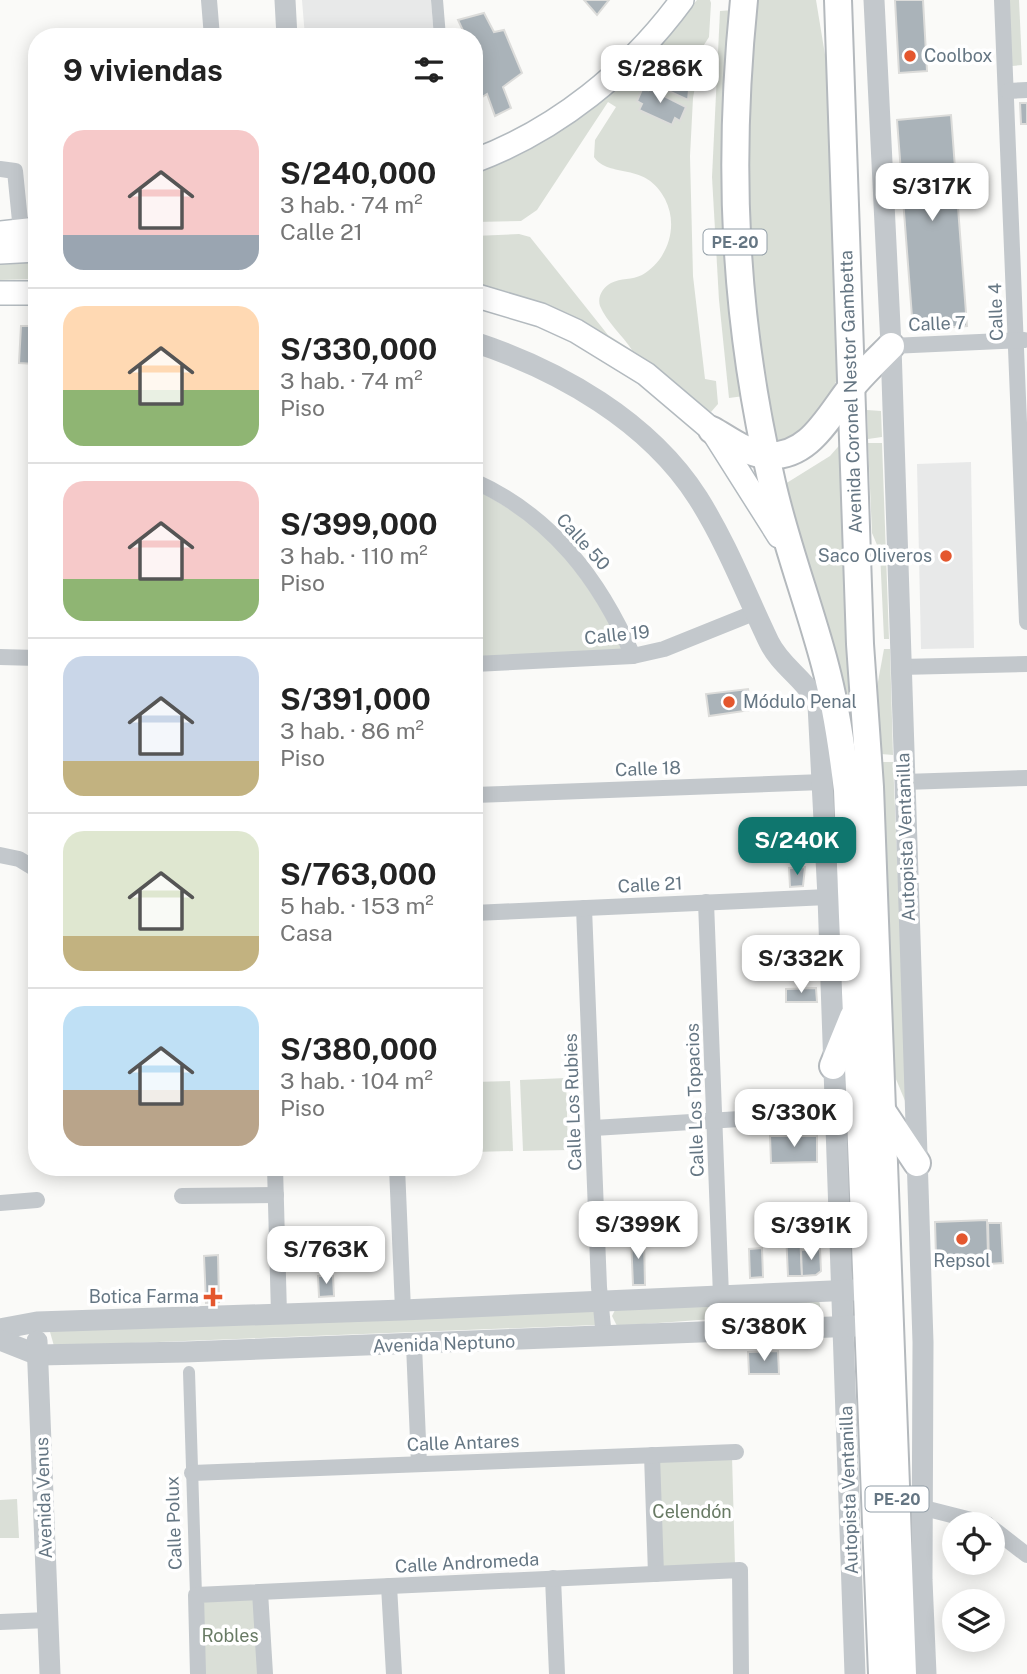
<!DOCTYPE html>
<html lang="es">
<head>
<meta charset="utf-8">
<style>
  body { margin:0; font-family:"Public Sans",sans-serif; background:#f6f6f6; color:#222; height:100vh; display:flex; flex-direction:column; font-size:26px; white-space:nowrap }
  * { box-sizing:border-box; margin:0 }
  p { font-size:23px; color:#767676 }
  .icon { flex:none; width:38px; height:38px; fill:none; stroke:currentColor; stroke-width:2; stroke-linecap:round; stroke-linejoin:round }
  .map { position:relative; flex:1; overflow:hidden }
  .side { position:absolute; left:28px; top:28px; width:455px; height:1148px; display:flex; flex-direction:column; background:#fff; border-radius:28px; box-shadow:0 4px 18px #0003 }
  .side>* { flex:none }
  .tools { position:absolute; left:942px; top:1512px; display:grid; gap:14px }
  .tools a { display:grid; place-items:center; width:63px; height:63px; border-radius:50%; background:#fff; box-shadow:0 4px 18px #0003; font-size:35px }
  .price { position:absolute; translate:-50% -60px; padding:0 16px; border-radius:14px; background:#fff; color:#222; font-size:23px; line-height:46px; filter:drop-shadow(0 2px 4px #0008) }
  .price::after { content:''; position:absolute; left:50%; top:42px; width:21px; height:16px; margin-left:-10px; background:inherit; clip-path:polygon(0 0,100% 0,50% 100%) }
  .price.active { background:#0f766e; color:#fff }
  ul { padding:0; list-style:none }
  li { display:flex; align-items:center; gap:21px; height:175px; padding:0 35px }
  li+li { border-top:2px solid #e0e0e0 }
  li span { display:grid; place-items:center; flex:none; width:196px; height:140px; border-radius:21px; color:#555 }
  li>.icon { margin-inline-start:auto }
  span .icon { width:84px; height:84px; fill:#fffc; stroke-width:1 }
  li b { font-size:30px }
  h2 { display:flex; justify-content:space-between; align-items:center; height:84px; padding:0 35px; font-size:30px }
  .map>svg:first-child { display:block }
</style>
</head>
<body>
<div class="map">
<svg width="1027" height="1674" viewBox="0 0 1027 1674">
  <rect width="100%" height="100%" fill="#fafaf8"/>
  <!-- built -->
  <g fill="#e8e9e9">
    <path d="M302 0H431L434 37H305Z"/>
    <path d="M971 462 974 648 921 649 917 464Z"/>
  </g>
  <!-- green -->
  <g fill="#dadfd7">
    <path d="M697 0H710L711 3 709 37 702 48 693 98 690 156 693 276 705 379 716 381 718 404 711 412 474 289V236L519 234 530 237 608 335 632 350C623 336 606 321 600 306 597 297 603 287 611 283 621 278 632 280 642 275 668 260 679 226 665 199 646 161 609 179 594 157L595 140 616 107 608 102 537 210 521 221 474 222V170L662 39Z"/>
    <path d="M750 0H816L829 79 841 371 820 416 784 445 774 442 759 377 743 142Z"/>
    <path d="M1009 0H1019L1022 65 1012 66Z"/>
    <path d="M733 10 744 396 729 398 719 300 712 177 720 11Z"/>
    <path d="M37 259V279L0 280V261Z"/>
    <path d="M867 410 881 411 882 437 868 439Z"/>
    <path d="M844 440 860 753 854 754 785 484 830 456Z"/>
    <path d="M868 443H882L889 639H884L880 552 872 533Z"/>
    <path d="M474 489C552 528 585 576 624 651L474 657Z"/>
    <path d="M884 649H890L893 755 881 754 877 687Z"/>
    <path d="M880 762H893L908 1108 893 1072Z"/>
    <path d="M566 1078 568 1150 523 1151 520 1080Z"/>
    <path d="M510 1081 513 1151 474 1152V1082Z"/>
    <path d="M819 1300 821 1311 617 1326 612 1316 615 1310Z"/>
    <path d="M593 1309 596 1313V1325L54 1346 50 1332 54 1329Z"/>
    <path d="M732 1456 735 1565 654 1568 649 1460Z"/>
    <path d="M17 1499 19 1538H0V1500Z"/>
    <path d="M257 1596 260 1674H203L200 1598Z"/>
  </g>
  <!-- building -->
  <g fill="#aab3b9" stroke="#dcdcda" stroke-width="2">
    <path d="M584 0H609L597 15Z"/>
    <path d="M895 0H923L927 71 899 73Z"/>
    <path d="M484 13 494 32 504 30 522 73 503 87 511 108 495 116 487 94 476 101 474 98V37H466L458 20Z"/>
    <path d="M675 51 692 60 688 100 649 82Z"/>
    <path d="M652 83 666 90 664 96 686 107 680 121 675 118 672 125 639 110 642 104 637 101 643 87 648 90Z"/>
    <path d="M1020 103H1027V124H1021Z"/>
    <path d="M951 115 967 326 913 330 897 120Z"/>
    <path d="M21 326H37L36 364 19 363Z"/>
    <path d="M748 689 751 710 709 716 706 694Z"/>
    <path d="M805 867 803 886 790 887 789 868Z"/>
    <path d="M816 988 817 1002H786V989Z"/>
    <rect x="770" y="1123" width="47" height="13"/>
    <path d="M770 1136H817V1162L771 1163Z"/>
    <path d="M987 1220 988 1255 936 1257 935 1222Z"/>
    <path d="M988 1223H1001L1003 1263 989 1264Z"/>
    <path d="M786 1233H800L802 1276H788Z"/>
    <path d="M631 1238H644L645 1285H633Z"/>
    <path d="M762 1248 763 1277 750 1278 749 1249Z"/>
    <path d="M820 1249 821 1271 816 1275 802 1276 801 1250Z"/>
    <path d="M218 1255 219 1302 206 1303 204 1256Z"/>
    <path d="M318 1276H333L334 1296 319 1297Z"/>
    <path d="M778 1351 779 1374H749L748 1352Z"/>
  </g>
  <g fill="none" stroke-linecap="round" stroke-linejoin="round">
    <!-- secondary casing -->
    <g stroke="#b3babf" stroke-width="26">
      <g id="secondary">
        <path d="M474 161C557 130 630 71 682 0"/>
        <path d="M0 233 37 229"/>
        <path d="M0 252 37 250"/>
        <path d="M0 293H37"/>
        <path d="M474 295 541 315 576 331 646 374 712 430 779 536"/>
      </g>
    </g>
    <!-- trunk casing -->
    <g stroke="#b4b9bd" stroke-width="30">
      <g id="trunk">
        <path d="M744 0C727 166 734 320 772 483 786 545 809 604 825 665 836 706 842 748 847 790L882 1674"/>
        <path d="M838 0 860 644 870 787 903 1674"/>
        <path d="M712 430C728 439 746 453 765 455 808 460 828 417 850 389 862 374 877 360 891 346"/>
        <path d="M833 1066 853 1017"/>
        <path d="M881 1109 917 1163"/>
      </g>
    </g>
    <!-- pedestrian -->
    <g stroke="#c3c8cc" stroke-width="12">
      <path d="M437 0 440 37"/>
      <path d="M189 1372 196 1595"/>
    </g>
    <!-- minor -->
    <g stroke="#c3c8cc" stroke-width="16">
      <path d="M209 0 212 37"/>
      <path d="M1002 0 1027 622"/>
      <path d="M1008 91 1027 90"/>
      <path d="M0 169 15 171 21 231"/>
      <path d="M891 346 1024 340"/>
      <path d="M474 481C552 516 600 580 633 656"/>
      <path d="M0 657 37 658"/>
      <path d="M474 664 633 656 664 649 756 612"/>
      <path d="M900 667 1027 664"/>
      <path d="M904 782 1027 778"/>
      <path d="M474 795 823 782"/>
      <path d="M0 855 19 859 37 870"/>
      <path d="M706 902 721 1296"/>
      <path d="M584 908 599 1287 604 1337"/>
      <path d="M474 913 828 897"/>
      <path d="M594 1128 835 1113"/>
      <path d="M275 1167 279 1314"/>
      <path d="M397 1167 403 1310"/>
      <path d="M182 1196 276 1195"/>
      <path d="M0 1203 37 1200"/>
      <path d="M414 1345 419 1464"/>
      <path d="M652 1455 656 1574"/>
      <path d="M192 1473 736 1452"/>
      <path d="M924 1508 987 1524"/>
      <path d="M992 1528 1027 1555"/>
      <path d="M553 1578 557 1674"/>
      <path d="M389 1586 394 1674"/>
      <path d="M260 1592 265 1674"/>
      <path d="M0 1622 48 1620"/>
      <path d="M198 1674 196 1595 740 1570 741 1674"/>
    </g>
    <!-- tertiary -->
    <g stroke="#c3c8cc" stroke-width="21">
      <path d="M285 0 287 37"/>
      <path d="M874 0 891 346 923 1342 922 1580 926 1674"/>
      <path d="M474 342C559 370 649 421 698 498 727 544 746 594 769 642 781 667 807 680 818 705L828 897 855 1674"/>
      <path d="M0 1329 37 1322 403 1310 854 1290"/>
      <path d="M0 1340 38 1355 185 1352 857 1326"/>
      <path d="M37 1341 50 1674"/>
    </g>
    <!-- secondary -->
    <use href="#secondary" stroke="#fff" stroke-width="23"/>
    <!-- trunk -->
    <use href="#trunk" stroke="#fff" stroke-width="26"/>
  </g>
  <!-- markers -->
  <g fill="#e4572e" stroke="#fff" stroke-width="2.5">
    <circle cx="910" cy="56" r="7"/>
    <circle cx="946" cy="556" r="7"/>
    <circle cx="729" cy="702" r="7"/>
    <circle cx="962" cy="1239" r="7"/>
    <path d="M209.5 1286.5h7v7h7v7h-7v7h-7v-7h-7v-7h7z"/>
  </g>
  <g text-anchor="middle" stroke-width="7" stroke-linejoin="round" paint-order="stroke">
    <!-- shield labels -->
    <g fill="#fff" stroke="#939fa8" stroke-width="2">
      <rect x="703.5" y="229.5" width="63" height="25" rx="5"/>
      <rect x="865.5" y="1486.5" width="63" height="25" rx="5"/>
    </g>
    <g font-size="16" font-weight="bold" fill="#657683">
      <text x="735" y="248">PE-20</text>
      <text x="897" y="1505">PE-20</text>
    </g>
    <!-- poi labels -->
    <g font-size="18" fill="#657683" stroke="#fff" text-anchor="start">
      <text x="924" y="62">Coolbox</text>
      <text x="932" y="562" text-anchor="end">Saco Oliveros</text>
      <text x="743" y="708">Módulo Penal</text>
      <text x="962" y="1267" text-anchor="middle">Repsol</text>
      <text x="199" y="1303" text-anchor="end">Botica Farma</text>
    </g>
    <!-- street labels -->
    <g font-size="18" fill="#657683" stroke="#fff">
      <text transform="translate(996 312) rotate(-92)" y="6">Calle 4</text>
      <text transform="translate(937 324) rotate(-2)" y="6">Calle 7</text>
      <text transform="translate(851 392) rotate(-92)" y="6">Avenida Coronel Nestor Gambetta</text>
      <text transform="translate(583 542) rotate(48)" y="6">Calle 50</text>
      <text transform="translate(617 635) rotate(-6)" y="6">Calle 19</text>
      <text transform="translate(648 769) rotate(-2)" y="6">Calle 18</text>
      <text transform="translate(906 837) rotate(-92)" y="6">Autopista Ventanilla</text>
      <text transform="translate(650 885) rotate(-3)" y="6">Calle 21</text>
      <text transform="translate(695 1100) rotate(-92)" y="6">Calle Los Topacios</text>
      <text transform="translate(573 1102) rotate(-92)" y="6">Calle Los Rubies</text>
      <text transform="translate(444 1344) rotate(-2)" y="6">Avenida Neptuno</text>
      <text transform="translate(463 1443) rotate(-2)" y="6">Calle Antares</text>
      <text transform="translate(849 1490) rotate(-92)" y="6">Autopista Ventanilla</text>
      <text transform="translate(44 1498) rotate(-92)" y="6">Avenida Venus</text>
      <text transform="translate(174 1523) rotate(-92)" y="6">Calle Polux</text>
      <text transform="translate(467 1563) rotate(-3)" y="6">Calle Andromeda</text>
    </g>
    <!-- park labels -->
    <g font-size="18" fill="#687a64" stroke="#fff">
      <text x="692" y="1518">Celendón</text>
      <text x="230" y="1642">Robles</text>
    </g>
  </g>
</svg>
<div class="tools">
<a><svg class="icon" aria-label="locate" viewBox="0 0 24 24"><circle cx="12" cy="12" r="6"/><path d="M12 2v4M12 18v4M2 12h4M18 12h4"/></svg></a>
<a><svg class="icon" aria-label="layers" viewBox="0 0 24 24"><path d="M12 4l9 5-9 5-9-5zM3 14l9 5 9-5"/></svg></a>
</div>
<b class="price" style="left:660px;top:105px">S/286K</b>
<b class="price" style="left:932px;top:223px">S/317K</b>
<b class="price active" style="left:797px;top:877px">S/240K</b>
<b class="price" style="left:801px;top:995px">S/332K</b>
<b class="price" style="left:794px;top:1149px">S/330K</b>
<b class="price" style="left:638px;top:1261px">S/399K</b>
<b class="price" style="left:811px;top:1262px">S/391K</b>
<b class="price" style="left:326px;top:1286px">S/763K</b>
<b class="price" style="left:764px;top:1363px">S/380K</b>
<section class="side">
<h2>9 viviendas<svg class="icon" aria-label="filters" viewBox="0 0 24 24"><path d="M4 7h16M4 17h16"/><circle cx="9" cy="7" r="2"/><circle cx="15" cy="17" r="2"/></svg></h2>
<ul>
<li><span style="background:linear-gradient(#f6c9c9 75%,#9aa5b1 0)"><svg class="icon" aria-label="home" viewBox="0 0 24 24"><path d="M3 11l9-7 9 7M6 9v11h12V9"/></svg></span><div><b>S/240,000</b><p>3 hab. · 74 m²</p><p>Calle 21</p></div></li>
<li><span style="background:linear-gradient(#ffd9b3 60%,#8fb573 0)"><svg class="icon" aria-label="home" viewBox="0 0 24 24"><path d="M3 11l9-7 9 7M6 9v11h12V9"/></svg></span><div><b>S/330,000</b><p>3 hab. · 74 m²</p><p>Piso</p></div></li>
<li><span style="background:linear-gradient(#f6c9c9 70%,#8fb573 0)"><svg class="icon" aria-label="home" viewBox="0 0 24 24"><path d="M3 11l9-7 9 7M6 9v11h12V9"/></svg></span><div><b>S/399,000</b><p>3 hab. · 110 m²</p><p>Piso</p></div></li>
<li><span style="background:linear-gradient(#c9d6e8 75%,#c2b280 0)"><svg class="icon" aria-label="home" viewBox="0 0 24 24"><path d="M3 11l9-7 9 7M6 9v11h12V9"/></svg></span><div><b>S/391,000</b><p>3 hab. · 86 m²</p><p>Piso</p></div></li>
<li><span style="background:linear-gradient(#dfe7d0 75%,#c2b280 0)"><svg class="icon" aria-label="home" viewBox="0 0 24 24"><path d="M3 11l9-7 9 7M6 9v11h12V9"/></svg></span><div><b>S/763,000</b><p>5 hab. · 153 m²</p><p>Casa</p></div></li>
<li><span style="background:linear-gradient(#bfe0f5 60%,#b9a48a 0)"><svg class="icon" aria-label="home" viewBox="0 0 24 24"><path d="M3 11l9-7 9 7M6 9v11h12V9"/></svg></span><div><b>S/380,000</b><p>3 hab. · 104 m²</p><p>Piso</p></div></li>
</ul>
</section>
</div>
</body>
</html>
